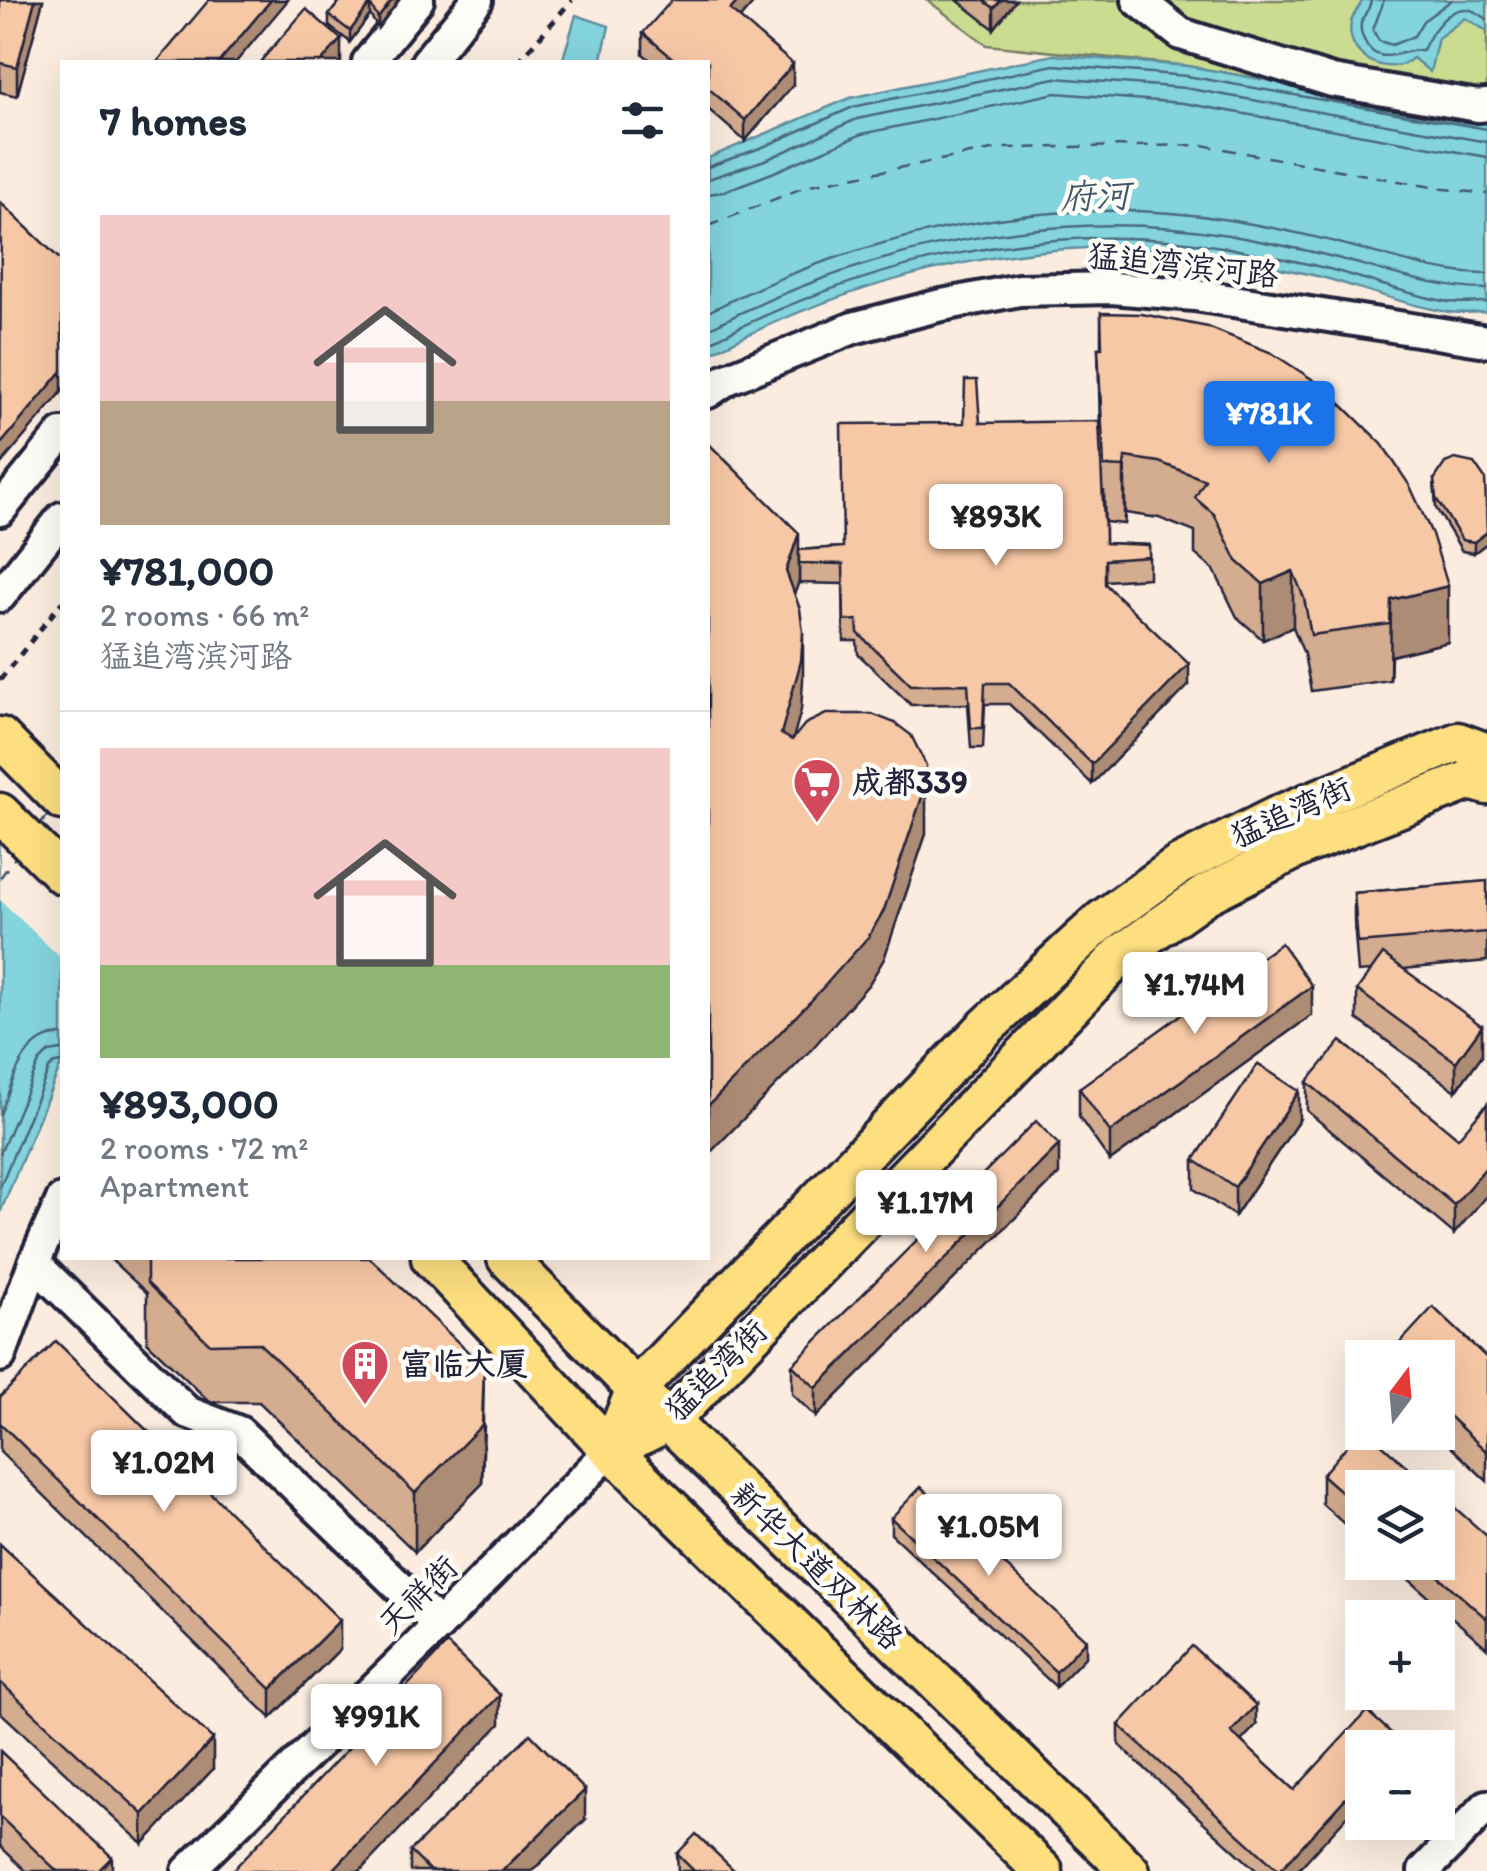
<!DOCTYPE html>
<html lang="en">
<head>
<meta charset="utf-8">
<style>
  body { margin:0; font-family:Itim,"LXGW WenKai TC",sans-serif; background:#f2f2f3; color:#1f2937; height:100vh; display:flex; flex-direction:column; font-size:38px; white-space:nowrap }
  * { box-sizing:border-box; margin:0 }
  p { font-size:32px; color:#747a83 }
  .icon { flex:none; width:55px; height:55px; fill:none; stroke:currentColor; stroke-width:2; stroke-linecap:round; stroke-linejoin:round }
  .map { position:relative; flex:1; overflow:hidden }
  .panel { position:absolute; left:60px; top:60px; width:650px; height:1200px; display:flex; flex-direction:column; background:#fff; border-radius:0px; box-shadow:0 10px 40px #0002 }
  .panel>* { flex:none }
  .needle { width:65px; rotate:16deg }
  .tools { position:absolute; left:1345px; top:1340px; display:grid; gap:20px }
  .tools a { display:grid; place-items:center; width:110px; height:110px; border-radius:0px; background:#fff; box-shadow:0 10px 40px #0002; font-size:50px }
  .price { position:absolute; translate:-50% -85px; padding:0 22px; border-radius:10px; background:#fff; color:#222; font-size:32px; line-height:65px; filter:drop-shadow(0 2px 5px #0008) }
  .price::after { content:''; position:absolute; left:50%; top:60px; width:30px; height:22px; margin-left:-15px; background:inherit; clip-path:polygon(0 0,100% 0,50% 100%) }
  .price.selected { background:#1a73e8; color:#fff }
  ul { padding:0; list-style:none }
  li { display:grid; align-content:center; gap:20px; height:530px; padding:0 40px }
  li+li { border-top:2px solid #e0e1e3 }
  li span { display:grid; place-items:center; height:310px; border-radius:0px; color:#555 }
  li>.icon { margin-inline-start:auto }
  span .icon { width:180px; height:180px; fill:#fffc; stroke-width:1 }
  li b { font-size:42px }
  h2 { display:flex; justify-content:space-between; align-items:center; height:120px; padding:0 40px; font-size:42px }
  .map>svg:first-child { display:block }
</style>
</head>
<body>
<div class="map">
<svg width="1487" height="1871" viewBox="0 0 1487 1871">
  <rect width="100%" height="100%" fill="#fbecdf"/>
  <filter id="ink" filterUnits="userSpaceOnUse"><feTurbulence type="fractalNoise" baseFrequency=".01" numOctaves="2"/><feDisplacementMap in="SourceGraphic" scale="20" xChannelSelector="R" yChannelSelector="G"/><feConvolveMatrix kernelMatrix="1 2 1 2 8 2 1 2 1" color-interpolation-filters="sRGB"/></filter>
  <g filter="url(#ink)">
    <!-- green -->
    <path fill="#cbdc91" stroke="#767f66" stroke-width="2.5" d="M927 0H1487V120L1188 66 987 45Z"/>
    <!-- water -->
    <g fill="#84d4de" stroke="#5d8d9d" stroke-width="2.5">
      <path d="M1363 0H1487V31L1465 18 1438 38 1430 72 1413 58C1388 79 1344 57 1351 22 1353 14 1359 7 1363 0Z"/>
      <path d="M576 15 609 26 601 62H562Z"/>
      <path d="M1053 55 1188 66 1487 120V312C1475 312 1461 314 1449 312 1408 306 1365 289 1325 278 1293 270 1260 264 1228 258 1053 225 863 274 708 354V158L850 98Z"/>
      <path d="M62 724V1062L0 1213V800Z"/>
    </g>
    <!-- pier -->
    <path fill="#fbecdf" d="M60 720 62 722V959L0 900V793Z"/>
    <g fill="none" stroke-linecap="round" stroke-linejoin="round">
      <!-- shore -->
      <g stroke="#49697c" stroke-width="2.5">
        <path d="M1371 0C1370 10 1364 14 1361 23 1360 30 1361 34 1364 40 1378 70 1402 48 1423 50 1430 35 1444 11 1464 9 1472 8 1481 15 1487 19"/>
        <path d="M1384 0 1373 30 1379 41 1392 45 1414 36 1423 21 1452 0"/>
        <path d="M708 167 763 147 853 107 1054 65 1187 76 1487 129"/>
        <path d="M708 179 768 159 857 119 1055 78 1185 88 1487 142"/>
        <path d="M708 194 722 192 772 173 862 134 1056 93 1183 103 1487 157"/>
        <path d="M708 312C864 231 1054 192 1229 220 1271 227 1313 236 1354 247 1399 259 1441 274 1487 274"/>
        <path d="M708 329C864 248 1053 205 1228 235 1260 241 1293 247 1325 255 1380 268 1430 289 1487 289"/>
        <path d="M708 343C864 262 1053 216 1228 248 1260 254 1293 260 1325 268 1366 278 1407 295 1449 302 1461 304 1475 302 1487 302"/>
        <path d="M0 1115C13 1083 21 1036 62 1035"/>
        <path d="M0 1154 39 1062 49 1052 62 1050"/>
        <path d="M0 1187 49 1069 55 1063 62 1062"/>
      </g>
      <!-- ferry -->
      <g stroke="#3f576c" stroke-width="2.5" stroke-dasharray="12 10" stroke-linecap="butt">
        <path d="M708 226 810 185 1002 148 1202 145 1437 188 1487 194"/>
        <path d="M40 825 51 811"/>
        <path d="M0 878 17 855"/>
      </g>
      <!-- minor casing -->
      <g stroke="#22223b" stroke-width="38">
        <g id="minor">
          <path d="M1138 0 1181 34 1332 81 1478 106 1487 105"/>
          <path d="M368 62 418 0"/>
          <path d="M427 62 477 0"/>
          <path d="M708 392 727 379 853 328 937 306 1019 290 1112 288 1195 295 1487 341"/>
          <path d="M0 510 62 434"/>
          <path d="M0 596 62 518"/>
          <path d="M34 1263 187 1412 239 1432 439 1625"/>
          <path d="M0 1356 34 1263 62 1200"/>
          <path d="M188 1871 439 1625 611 1450"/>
          <path d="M1424 1871 1487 1806"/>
        </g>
      </g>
      <!-- major casing -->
      <g stroke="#22223b" stroke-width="45">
        <g id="major">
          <path d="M0 737 62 800"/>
          <path d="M0 813 62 874"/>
          <path d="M431 1258 611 1450 1043 1871"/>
          <path d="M507 1258 636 1389 1130 1871"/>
          <path d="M611 1450 636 1389 986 1027 1102 920 1179 865 1281 814 1458 742 1487 753"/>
          <path d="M611 1450 669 1421 1123 953 1205 895 1306 844 1470 780 1487 785"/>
        </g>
      </g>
      <!-- path -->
      <g stroke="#22223b" stroke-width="5" stroke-dasharray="8 8" stroke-linecap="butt">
        <path d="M518 62 572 0"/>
        <path d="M0 680 62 602"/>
      </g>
      <!-- minor -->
      <use href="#minor" stroke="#fdfcf7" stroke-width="30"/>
      <!-- major -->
      <use href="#major" stroke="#fddf80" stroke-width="38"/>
    </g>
    <!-- wall -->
    <g fill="#d4ac8f" stroke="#22223b" stroke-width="2.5">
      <path d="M0 0H43L17 96 0 92Z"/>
      <path d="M341 0H399L378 28 370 15 350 42 329 26V15Z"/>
      <path d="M957 0H1016L994 29Z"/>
      <path d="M740 18 793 85 745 141 708 109V62H653L643 54V33Z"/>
      <path d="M1101 313 1448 642 1391 656 1390 680 1311 691 1304 654 1293 627 1263 640 1237 617 1214 570 1195 554V532L1159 518 1125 513 1124 524 1105 522V543L1149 545V578L1105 581V584L1189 685 1092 784 1009 704H985L983 748H971L968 704 911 705 858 654 857 641H844L843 584 799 583V550L843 547 980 423 1100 429 1098 348H1101Z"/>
      <path d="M1434 480 1487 515V543L1474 553 1462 551 1436 508Z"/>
      <path d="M1487 881V961L1403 969 1482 1055 1456 1091 1357 1019V990L1371 971 1358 972 1354 922V893Z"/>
      <path d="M1312 1015 1110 1161 1079 1117V1088Z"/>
      <path d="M1307 1082 1458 1138 1454 1234 1307 1111Z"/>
      <path d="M1299 1120 1235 1216 1194 1189V1160Z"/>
      <path d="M1059 1174 816 1417 792 1394V1365Z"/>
      <path d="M109 1258H370L484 1425 482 1484 415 1552 259 1402H210L147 1342V1293Z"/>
      <path d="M1438 1358H1487V1481L1435 1432H1438Z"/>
      <path d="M0 1397 340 1649 271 1718 0 1452Z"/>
      <path d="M1322 1475 1362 1488V1540L1322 1504Z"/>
      <path d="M891 1518 1086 1656 1056 1687 891 1534Z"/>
      <path d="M1487 1536V1648L1389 1562H1438Z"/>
      <path d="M0 1544 213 1769 143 1844 0 1712Z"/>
      <path d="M1119 1725H1256L1241 1741 1294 1790 1399 1748 1297 1871H1257L1119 1745Z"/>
      <path d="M0 1751 112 1871H26L0 1846Z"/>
      <path d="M585 1820 532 1871H410V1851Z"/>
      <path d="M677 1854 735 1871H678Z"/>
    </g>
    <!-- shaded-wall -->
    <g fill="#ad8c74" stroke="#22223b" stroke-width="2.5">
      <path d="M35 0H43L17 96V67Z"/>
      <path d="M271 0H288L236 62H219Z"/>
      <path d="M392 0H399L378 28V18Z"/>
      <path d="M739 0H756L730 30V10Z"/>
      <path d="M1001 0H1016L994 29V8Z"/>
      <path d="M370 4V15L350 42V31Z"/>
      <path d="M341 39V62H321Z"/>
      <path d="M793 64V85L745 141V120Z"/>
      <path d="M62 371V392L0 465V445Z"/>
      <path d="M1125 457V513L1124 524V467Z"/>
      <path d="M1487 532V543L1474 553V542Z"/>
      <path d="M799 533V581L786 620V571Z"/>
      <path d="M1293 571V627L1263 640V584Z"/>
      <path d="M1448 586V642L1391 656 1390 680 1391 600Z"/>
      <path d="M803 632V680L801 710 781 782V734Z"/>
      <path d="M1189 664V685L1092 784V764Z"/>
      <path d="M926 785V834L884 959 869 984 811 1050 708 1155V1106Z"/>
      <path d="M1312 986V1015L1110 1161V1132Z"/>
      <path d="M1482 1026V1055L1456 1091V1062Z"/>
      <path d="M1299 1091V1120L1235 1216V1187Z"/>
      <path d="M1059 1145V1174L816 1417V1388Z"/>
      <path d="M1487 1166V1195L1454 1234V1205Z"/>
      <path d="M484 1367 482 1484 415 1552V1493Z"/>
      <path d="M340 1620V1649L271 1718V1689Z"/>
      <path d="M1086 1640V1656L1056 1687V1672Z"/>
      <path d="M500 1695V1724L360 1871H332Z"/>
      <path d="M1256 1705V1725L1231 1752V1732Z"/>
      <path d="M213 1739V1769L143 1844V1814Z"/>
      <path d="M1362 1780V1800L1297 1871H1279Z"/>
      <path d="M585 1790V1820L532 1871H502Z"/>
      <path d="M112 1857V1871H98Z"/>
    </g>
    <!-- building -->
    <g fill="#f7c8a6" stroke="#22223b" stroke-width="2.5">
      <path d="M0 0H35L17 67 0 63Z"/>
      <path d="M209 0H271L219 62H157Z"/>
      <path d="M341 0H392L378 18 370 4 350 31 329 15Z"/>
      <path d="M672 0H739L730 10 793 64 745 120 708 88V62H677L643 33Z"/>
      <path d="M983 0H1001L994 8Z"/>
      <path d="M306 9 341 39 321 62H260Z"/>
      <path d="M1 203 62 261V371L0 445Z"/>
      <path d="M1101 313 1142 314 1208 327 1272 353 1324 387 1382 444 1410 486 1432 534 1448 586 1391 600 1390 624 1311 635 1304 598 1293 571 1263 584 1237 561 1214 514 1195 498 1205 480 1159 462 1125 457 1124 467 1104 466 1098 348H1102Z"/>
      <path d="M965 380H977L980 423 1099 421 1104 522V490L1105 543 1149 545V557L1105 560V584L1189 664 1092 764 1009 683H985L983 728H971L968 684 911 685 858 633 857 620 844 621 843 564 799 563V550L843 547 841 424 964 423Z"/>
      <path d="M708 443 799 533 786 571 800 609 803 632 801 661 781 734 792 740 805 724 826 714H872L895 723 911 735 926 765V785L884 910 869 936 811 1001 708 1106Z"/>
      <path d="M1455 459 1474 463 1485 479 1487 532 1474 542 1462 540 1436 498 1434 480 1445 463Z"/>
      <path d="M1487 881V932L1358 943 1354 893Z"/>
      <path d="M1281 943 1312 986 1110 1132 1079 1088Z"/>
      <path d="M1383 954 1482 1026 1456 1062 1357 990Z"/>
      <path d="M1341 1041 1458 1138 1487 1104V1166L1454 1205 1307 1082Z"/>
      <path d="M1258 1064 1299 1091 1235 1187 1194 1160Z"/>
      <path d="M1036 1121 1059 1145 816 1388 792 1365Z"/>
      <path d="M147 1258H370L484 1367 482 1425 415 1493 259 1343 210 1344 147 1283Z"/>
      <path d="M1433 1307 1487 1358V1452L1438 1406V1358H1386Z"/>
      <path d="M56 1341 340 1620 271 1689 0 1423V1397Z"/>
      <path d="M1362 1428V1432H1368L1431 1488H1362V1510L1322 1475Z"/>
      <path d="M921 1487 1086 1640 1056 1672 891 1518Z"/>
      <path d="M1438 1493 1487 1536V1619L1422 1562H1438Z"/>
      <path d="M0 1544 213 1739 143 1814 0 1682Z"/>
      <path d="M447 1644 500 1695 332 1871H232Z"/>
      <path d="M1192 1646 1256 1705 1231 1732 1294 1790 1367 1711 1399 1740 1392 1748H1362V1780L1279 1871 1119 1725Z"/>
      <path d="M530 1734 585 1790 502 1871H430L410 1851Z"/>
      <path d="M0 1751 112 1857 98 1871H57L0 1817Z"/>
      <path d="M696 1834 735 1871H694L677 1854Z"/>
    </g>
  </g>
  <!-- icons -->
  <defs>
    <g id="supermarket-pin" transform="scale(2.5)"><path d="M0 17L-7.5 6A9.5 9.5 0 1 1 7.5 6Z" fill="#d1495b" stroke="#fdfcf7"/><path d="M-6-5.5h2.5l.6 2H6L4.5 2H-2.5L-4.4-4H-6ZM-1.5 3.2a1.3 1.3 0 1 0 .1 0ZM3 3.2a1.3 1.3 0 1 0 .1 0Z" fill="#fff"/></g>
    <g id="building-pin" transform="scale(2.5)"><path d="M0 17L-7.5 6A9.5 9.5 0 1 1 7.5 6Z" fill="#d1495b" stroke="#fdfcf7"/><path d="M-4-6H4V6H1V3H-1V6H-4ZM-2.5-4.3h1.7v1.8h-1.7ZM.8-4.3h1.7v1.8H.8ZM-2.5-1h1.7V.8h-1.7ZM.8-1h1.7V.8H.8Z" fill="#fff"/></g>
  </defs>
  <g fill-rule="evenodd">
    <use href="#supermarket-pin" x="817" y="782"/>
    <use href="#building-pin" x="365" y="1364"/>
  </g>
  <g text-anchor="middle" stroke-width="9" stroke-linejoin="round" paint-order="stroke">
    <!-- street labels -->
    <g font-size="32" fill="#22223b" stroke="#fdfcf7">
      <text transform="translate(1183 265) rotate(6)" y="11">猛追湾滨河路</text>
      <text transform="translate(1291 812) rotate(-24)" y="11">猛追湾街</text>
      <text transform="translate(716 1370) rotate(-45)" y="11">猛追湾街</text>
      <text transform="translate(817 1566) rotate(44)" y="11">新华大道双林路</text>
      <text transform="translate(418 1595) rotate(-45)" y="11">天祥街</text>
    </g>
    <!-- poi labels -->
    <g font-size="32" font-weight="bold" fill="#22223b" stroke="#fdfcf7" text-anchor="start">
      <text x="852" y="793">成都339</text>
      <text x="400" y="1375">富临大厦</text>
    </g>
    <!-- water labels -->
    <g font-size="35" font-style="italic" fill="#3f576c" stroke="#fdfcf7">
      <text transform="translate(1095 196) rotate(-2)" y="12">府河</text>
    </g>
  </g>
</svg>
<div class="tools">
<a><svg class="needle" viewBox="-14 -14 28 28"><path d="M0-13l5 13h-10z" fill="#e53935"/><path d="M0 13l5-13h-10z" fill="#747a83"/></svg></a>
<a><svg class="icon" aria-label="layers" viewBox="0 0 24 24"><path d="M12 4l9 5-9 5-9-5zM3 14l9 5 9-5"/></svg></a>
<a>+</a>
<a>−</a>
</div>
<b class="price selected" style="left:1269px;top:466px">¥781K</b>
<b class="price" style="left:996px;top:569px">¥893K</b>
<b class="price" style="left:1195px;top:1037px">¥1.74M</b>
<b class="price" style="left:926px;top:1255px">¥1.17M</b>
<b class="price" style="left:164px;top:1515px">¥1.02M</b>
<b class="price" style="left:989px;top:1579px">¥1.05M</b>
<b class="price" style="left:376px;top:1769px">¥991K</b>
<section class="panel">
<h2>7 homes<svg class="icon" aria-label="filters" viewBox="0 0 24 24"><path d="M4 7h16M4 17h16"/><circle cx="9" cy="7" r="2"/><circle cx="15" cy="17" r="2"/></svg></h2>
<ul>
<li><span style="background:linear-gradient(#f6c9c9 60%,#b9a48a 0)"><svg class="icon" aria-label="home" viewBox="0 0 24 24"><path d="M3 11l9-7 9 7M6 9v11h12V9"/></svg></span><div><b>¥781,000</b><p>2 rooms · 66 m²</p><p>猛追湾滨河路</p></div></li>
<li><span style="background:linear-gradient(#f6c9c9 70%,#8fb573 0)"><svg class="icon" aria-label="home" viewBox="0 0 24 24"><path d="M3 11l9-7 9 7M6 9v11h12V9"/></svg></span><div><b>¥893,000</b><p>2 rooms · 72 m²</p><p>Apartment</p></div></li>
</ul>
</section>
</div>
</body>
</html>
